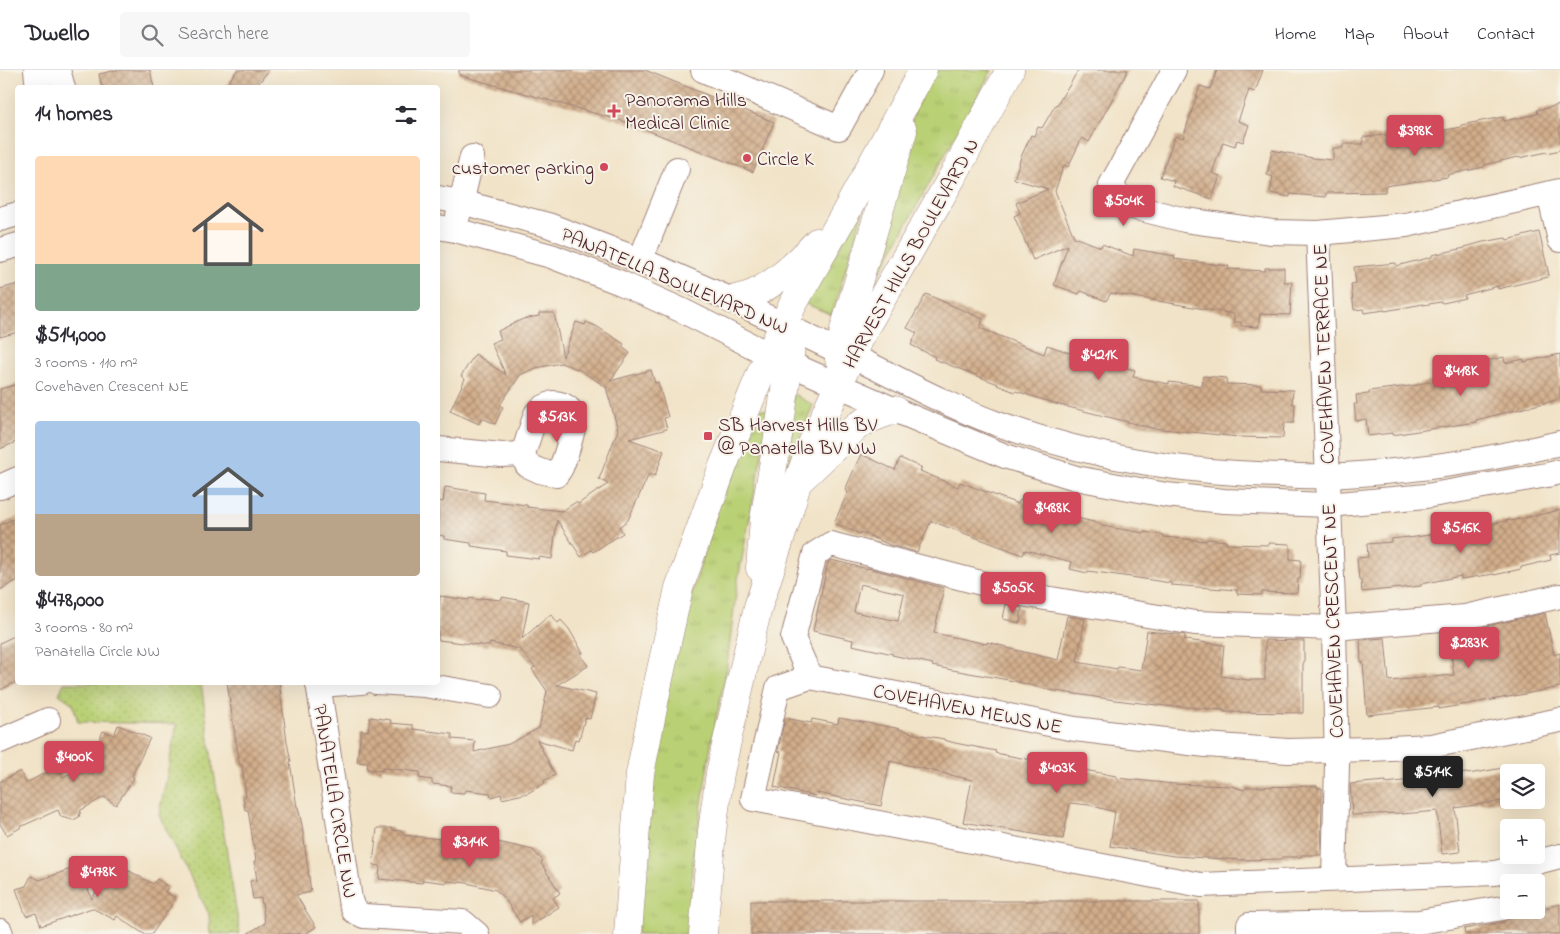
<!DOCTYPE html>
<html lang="en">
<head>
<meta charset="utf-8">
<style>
  body { margin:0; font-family:"Indie Flower",sans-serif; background:#f7f7f7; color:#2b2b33; height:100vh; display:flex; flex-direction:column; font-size:19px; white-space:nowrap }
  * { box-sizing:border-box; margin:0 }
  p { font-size:16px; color:#7c7c81 }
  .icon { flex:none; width:28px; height:28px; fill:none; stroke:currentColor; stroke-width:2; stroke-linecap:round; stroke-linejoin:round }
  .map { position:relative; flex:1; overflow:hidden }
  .panel { position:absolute; left:15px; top:15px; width:425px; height:600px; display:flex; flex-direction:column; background:#fff; border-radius:5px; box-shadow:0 5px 20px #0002 }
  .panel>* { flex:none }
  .controls { position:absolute; left:1500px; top:694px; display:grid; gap:10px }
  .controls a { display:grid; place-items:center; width:45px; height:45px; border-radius:5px; background:#fff; box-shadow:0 5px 20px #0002; font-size:25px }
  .price { position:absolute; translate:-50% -42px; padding:0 11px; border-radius:5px; background:#d1495b; color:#fff; font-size:16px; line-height:32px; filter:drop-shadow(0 1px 2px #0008) }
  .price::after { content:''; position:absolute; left:50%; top:30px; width:15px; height:11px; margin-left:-8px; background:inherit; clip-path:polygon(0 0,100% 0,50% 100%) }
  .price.selected { background:#222; color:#fff }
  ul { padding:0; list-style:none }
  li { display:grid; align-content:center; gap:10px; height:265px; padding:0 20px }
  li span { display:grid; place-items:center; height:155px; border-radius:5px; color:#555 }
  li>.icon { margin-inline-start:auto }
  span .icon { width:90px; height:90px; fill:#fffc; stroke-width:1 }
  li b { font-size:21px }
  h2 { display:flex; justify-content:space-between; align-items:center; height:60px; padding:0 20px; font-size:21px }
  header { display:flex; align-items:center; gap:30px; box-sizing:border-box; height:70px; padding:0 25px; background:#fff; border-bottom:1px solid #e1e1e2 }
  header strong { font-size:24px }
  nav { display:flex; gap:28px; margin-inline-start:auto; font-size:18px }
  .search { width:350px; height:45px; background:#f7f7f7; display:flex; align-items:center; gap:12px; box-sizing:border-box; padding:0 18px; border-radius:5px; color:#7c7c81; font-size:19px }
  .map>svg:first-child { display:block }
</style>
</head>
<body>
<header>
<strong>Dwello</strong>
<div class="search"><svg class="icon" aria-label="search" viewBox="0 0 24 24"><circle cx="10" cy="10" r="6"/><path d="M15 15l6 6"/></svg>Search here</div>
<nav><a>Home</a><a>Map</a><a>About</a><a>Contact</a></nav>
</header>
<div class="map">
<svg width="1560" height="864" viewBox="0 0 1560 864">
  <defs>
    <pattern id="grass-tufts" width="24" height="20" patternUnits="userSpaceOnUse" patternTransform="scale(1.25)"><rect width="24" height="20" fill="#b9d075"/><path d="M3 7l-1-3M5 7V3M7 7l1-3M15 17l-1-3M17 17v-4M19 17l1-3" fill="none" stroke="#a1b265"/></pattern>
    <pattern id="park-dots" width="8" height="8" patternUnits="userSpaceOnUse" patternTransform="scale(1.25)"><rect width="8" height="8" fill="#b9d075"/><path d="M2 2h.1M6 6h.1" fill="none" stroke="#a1b265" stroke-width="1.8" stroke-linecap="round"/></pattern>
    <pattern id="building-cross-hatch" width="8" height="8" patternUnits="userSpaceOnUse" patternTransform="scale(1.25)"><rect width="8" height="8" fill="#d2ae8b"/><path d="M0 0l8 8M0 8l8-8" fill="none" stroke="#ac8d72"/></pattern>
  </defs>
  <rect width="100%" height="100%" fill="#f7f3e8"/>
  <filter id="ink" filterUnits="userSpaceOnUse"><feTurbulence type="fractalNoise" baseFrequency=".02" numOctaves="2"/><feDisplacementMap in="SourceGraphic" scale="10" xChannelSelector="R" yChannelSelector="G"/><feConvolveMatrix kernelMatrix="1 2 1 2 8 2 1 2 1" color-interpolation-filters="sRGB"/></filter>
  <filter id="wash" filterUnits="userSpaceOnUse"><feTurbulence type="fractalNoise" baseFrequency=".0096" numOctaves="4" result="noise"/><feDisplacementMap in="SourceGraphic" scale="20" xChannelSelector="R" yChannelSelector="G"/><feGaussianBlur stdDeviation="1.12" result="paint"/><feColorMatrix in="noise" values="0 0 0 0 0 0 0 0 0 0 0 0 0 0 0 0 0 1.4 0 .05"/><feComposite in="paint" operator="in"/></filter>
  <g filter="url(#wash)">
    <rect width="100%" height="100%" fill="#f1e3c7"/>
    <!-- grass -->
    <g fill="url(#grass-tufts)" stroke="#827850">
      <path d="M933 0H992L866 228 859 223 914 43Z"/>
      <path d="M864 138 832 245 804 233Z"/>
      <path d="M790 322 813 335 782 413Z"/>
      <path d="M761 339 770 341 737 515 726 603 712 668 692 799 689 864H637V831L667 604 719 435Z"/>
    </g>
    <!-- park -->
    <path fill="url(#park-dots)" stroke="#827850" d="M64 613H201L212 690 240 864H210L209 844 159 745 177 654 78 652 73 634 59 624Z"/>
    <g id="blocks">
      <!-- building -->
      <g fill="url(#building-cross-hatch)" fill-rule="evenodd">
        <path d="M117 0H150L154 18H102L99 4Z"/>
        <path d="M237 0H269L255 18H224Z"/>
        <path d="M459 0H645L774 52 753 102 629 53 459 5Z"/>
        <path d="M1078 0H1128L1089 72 1082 68 1068 97 1064 95 1055 121 1074 167 1101 177 1102 174 1133 186 1134 179 1175 186 1174 189 1229 196 1228 199 1265 201V198H1284V212H1292L1290 245 1260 244 1258 257 1241 256V252H1234V244L1111 223 1106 231 1081 221 1079 224 1054 215 1068 175 1033 190 1014 146 1020 143 1016 133 1048 119 1014 109 1021 87 1031 65 1034 66 1038 57 1042 58 1056 34 1057 35 1067 18H1068Z"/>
        <path d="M1217 0H1263L1255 22 1249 20 1238 51 1249 55 1243 72 1237 70 1235 76 1223 72 1212 103 1220 106 1212 129 1173 116 1174 111 1160 107 1175 66 1183 68 1200 16 1210 19Z"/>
        <path d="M1560 35V80L1547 83V82L1519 88 1518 87 1484 95V97L1447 105 1448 107 1385 116V122L1326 123V127L1290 124V127L1270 123 1273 107 1267 105 1272 80 1313 88 1333 90V78H1343V74H1363V67L1387 65V76L1423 72 1422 67H1425V64L1461 57V55L1492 49 1503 47 1504 51 1538 44 1537 40Z"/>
        <path d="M1539 162 1549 205H1547L1548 207 1498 219V216L1464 225 1465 228 1443 233 1441 232 1423 235V234L1385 241V240L1364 243 1363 239 1354 240 1351 214 1356 213 1354 197 1396 193V196L1432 187V185L1465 178V177L1483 172 1506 168 1507 170Z"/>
        <path d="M18 214V262L0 267V219Z"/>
        <path d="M926 224 983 249 980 258 1044 284 1047 275 1073 284 1072 288 1107 299 1108 294 1135 300 1133 307 1169 314V312L1202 316 1203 306 1227 308 1226 314 1261 315V319L1293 320 1292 334H1295L1294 353H1284L1283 368 1239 367 1152 358 1056 334 1016 321 1015 322 997 315 998 314 934 289 935 287 911 275 917 263 907 258Z"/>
        <path d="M539 243H554L563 287 576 252 585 255 586 252 596 256 624 274 622 277 630 283 610 311 651 300 655 313 658 312 668 347 664 348 667 359 629 369 664 381 655 406 649 404 628 450 619 457 623 463 593 482 591 480 581 487 557 450 552 489 539 487V489L506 485V481L471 476V473L444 469V466L438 465V431L443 432 445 417 485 423 484 430 527 435V437L562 441 576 432 578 434 608 414 599 409 618 360 606 317 580 300 561 293 536 298 520 305 500 335 503 337 495 354 482 348 479 354 450 341 465 309 461 306 475 284 506 305 491 273 501 269 498 261 523 249 539 246Z"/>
        <path d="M1560 284V329L1476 350V352L1392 365V363L1368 366 1366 349 1356 351 1354 334H1357L1356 325 1369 324V321L1418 315V314L1445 309V310L1479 304 1477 293 1504 287 1505 293 1524 289V292Z"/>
        <path d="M18 314V371L0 379V319Z"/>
        <path d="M861 384 895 400 900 388 922 398 920 401 958 417 960 412 1018 434 1020 430 1041 436 1040 439 1102 454V456L1144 463V462L1163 465V467L1206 471 1207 469 1226 471V474L1269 475V473L1290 474V489L1301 490 1300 509H1298L1297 523 1262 522V525L1237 524V520L1171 515V513L1131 507 1088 501 1087 503 1070 499 1072 492 1025 480 1023 485 931 451 917 482 890 475 861 462 860 464 834 453 848 422 845 420Z"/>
        <path d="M1560 440V483L1550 485 1551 490 1521 497V499L1494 505V504L1461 509V506L1421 514V516L1362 522 1361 510H1359L1357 488 1368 487 1367 474 1391 472V469L1409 467V468L1449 462V464L1490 457V454L1510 450 1511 451Z"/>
        <path d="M18 447V510L0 520V455Z"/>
        <path d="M831 490 868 499V498L944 518 934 563 987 574V572L1007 577V578L1058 590 1067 546 1085 549 1077 592 1117 599 1118 597 1141 600 1147 561 1185 565V570L1224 575 1221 606 1248 610H1265V570L1304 571V593H1303V643L1224 642V640L1174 636V637L1115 630 1049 620 1014 611 947 599 932 596 933 594 892 585 893 584 852 575 853 570 813 561 828 492ZM860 514 904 524 898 551 854 542Z"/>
        <path d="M440 526 469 530V528L480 530 481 528 501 530 502 527 529 532 522 569 551 544 558 553 561 550 569 559 583 583 580 584 588 596 557 615 596 624 590 649 585 648 579 670 575 669 572 680 537 670 555 705 544 711 545 713 528 723 502 729 501 724 491 727 490 723 465 720 464 723 450 722 451 716 432 714V710L419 708 420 702 382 698V701L367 699 368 693 357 692 361 660 368 661 370 647 391 650 390 653 413 655V659L452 664V669L475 671 474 682 509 674 539 658 547 621 532 599 535 597 519 579 490 573 489 576 438 570V534L439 535Z"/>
        <path d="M1006 534 1022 538 1020 553 1003 549Z"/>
        <path d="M1545 543 1554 585 1560 583V617L1525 624 1439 639V637L1367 645 1363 592H1361L1360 570 1385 568 1389 611 1454 605 1448 562 1468 560Z"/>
        <path d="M18 564V611L0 620V573Z"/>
        <path d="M227 612H279L287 672 291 692H290L297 737H298L302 755 311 822 296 825 316 857 305 864H247L265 853 261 828 253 829 250 811 257 810 254 791H256L248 740H245L243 726H246L242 695H240L236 672Z"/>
        <path d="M785 648 811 653 812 649 838 654 839 648 896 658 915 664 944 669V670L955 673 996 681 995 683 1116 706V708L1174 714 1232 716 1244 720 1246 717 1317 716V718H1322L1321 785H1301V787H1282V789L1241 790 1174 786 1110 776 1115 742 1089 735 1070 733 1063 769 963 752 972 710 890 691 881 736 817 723 816 726 774 717 781 682 778 681Z"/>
        <path d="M118 655 150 668 132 706 134 708 116 735 104 727 81 740 79 747 73 750 61 747 58 740 20 757V758L7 765 0 754V712L20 701 26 713 58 696 63 707 80 698 91 680 94 682 103 661 114 665Z"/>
        <path d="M1509 697V730L1455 738 1460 782 1442 784 1437 741 1402 744V743L1352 745 1350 714 1386 711V713L1467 703 1468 704Z"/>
        <path d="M377 758H392V760L403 761V765L450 770 451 761 490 767 489 770 533 780 543 791 541 793 560 823 553 828 559 837 531 855V845L520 852 507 832 496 820 467 813 447 811V813L423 810 422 813 379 809 380 796 373 795Z"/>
        <path d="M117 794 153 814 157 809 168 817 165 822 176 828 152 864H144L117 846 115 850 92 838 41 856 36 843 26 846 16 819 26 816 31 806 40 810 79 796 92 829 110 797 114 800Z"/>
        <rect x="751" y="831" width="448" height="33"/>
        <path d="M1560 834V864H1465L1464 859 1504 852 1512 846Z"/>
      </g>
    </g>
  </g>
  <g filter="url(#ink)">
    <use href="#blocks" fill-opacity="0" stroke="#9e8179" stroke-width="1"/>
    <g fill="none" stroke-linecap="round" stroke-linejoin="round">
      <!-- minor casing -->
      <g stroke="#9e8179" stroke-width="26">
        <g id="minor">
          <path d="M36 0 38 18"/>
          <path d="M58 0 63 18"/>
          <path d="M703 0 839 58 871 0"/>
          <path d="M1174 0 1111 115 1125 135 1185 150 1272 162 1318 163 1406 155 1560 121"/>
          <path d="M1549 124 1560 170"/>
          <path d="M438 128 461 132 548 155 652 195 732 230 840 282 852 286C899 309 946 335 995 353 1086 386 1183 403 1280 405 1296 406 1313 407 1329 406 1406 402 1485 391 1560 373"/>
          <path d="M458 146 472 87"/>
          <path d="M0 149 18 144"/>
          <path d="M438 157 455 160 551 186 621 213 683 241 770 285 895 340 1005 386 1076 408 1166 425 1224 431 1328 435 1426 426 1547 405 1560 402"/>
          <path d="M1318 163 1334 558 1337 695 1334 809"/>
          <path d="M0 180 18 175"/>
          <path d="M640 191 677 99"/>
          <path d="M553 333C564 333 575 340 574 352 574 359 565 388 562 395 561 399 558 402 556 405L540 401 527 395 523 384 536 344 542 338Z"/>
          <path d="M438 379 502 385 523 384"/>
          <path d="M0 417 18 409"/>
          <path d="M1560 526 1465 547 1334 558 1195 553 1027 525 831 474 815 484 793 568 810 607 778 618 753 729 1201 815 1495 803 1560 786"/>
          <path d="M810 607 1075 659 1206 675 1288 681 1370 679 1431 676 1560 650"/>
          <path d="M318 612 350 830 354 841 364 846 463 852 477 864"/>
          <path d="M376 612 424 615 490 626"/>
          <path d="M318 615 362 612"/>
          <path d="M0 671 48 650"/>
          <path d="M0 861 1 864"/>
          <path d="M1249 864V855L1363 853"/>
          <path d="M1363 864V853L1419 852 1502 838"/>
        </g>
      </g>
      <!-- major casing -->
      <g stroke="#9e8179" stroke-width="29">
        <g id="major">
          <path d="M732 230C739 228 747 226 755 223 779 211 799 192 817 172"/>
          <path d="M839 289 844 260 903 61"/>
          <path d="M803 407 857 356C869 348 881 344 895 340"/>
          <path d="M760 498 764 450 779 361 792 270 783 256"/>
          <path d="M628 864 640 704 657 618 679 518 723 396 761 303 792 236 847 140 923 0"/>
          <path d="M703 864 712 761 720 703 729 662 758 537 787 448 797 414 811 376 859 268 954 104 1010 0"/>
        </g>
      </g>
      <!-- minor -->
      <use href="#minor" stroke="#fff" stroke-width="24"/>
      <!-- major -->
      <use href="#major" stroke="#fff" stroke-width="28"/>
    </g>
  </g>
  <!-- markers -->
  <g fill="#d1495b" stroke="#f7f3e8" stroke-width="2">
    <path d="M611.5 33.5h5v5h5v5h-5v5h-5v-5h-5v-5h5z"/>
    <circle cx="747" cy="88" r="5"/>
    <circle cx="604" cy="97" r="5"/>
    <rect x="703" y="361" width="10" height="10" rx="2.5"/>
  </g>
  <g text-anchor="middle" stroke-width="4" stroke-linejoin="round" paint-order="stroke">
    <!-- poi labels -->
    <g font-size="20" fill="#4a1f2b" stroke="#f7f3e8" text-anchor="start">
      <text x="625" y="36">Panorama Hills<tspan x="625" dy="23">Medical Clinic</tspan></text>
      <text x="757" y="95">Circle K</text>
      <text x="594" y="104" text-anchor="end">customer parking</text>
      <text x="718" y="361">SB Harvest Hills BV<tspan x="718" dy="23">@ Panatella BV NW</tspan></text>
    </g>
    <!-- street labels -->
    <g font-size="20" fill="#4a1f2b" stroke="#f7f3e8">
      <text transform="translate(910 183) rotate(-61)" y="7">HARVEST HILLS BOULEVARD N</text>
      <text transform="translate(675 210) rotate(23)" y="7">PANATELLA BOULEVARD NW</text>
      <text transform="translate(1323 284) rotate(-92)" y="7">COVEHAVEN TERRACE NE</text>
      <text transform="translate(1332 551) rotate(-92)" y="7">COVEHAVEN CRESCENT NE</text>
      <text transform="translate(968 638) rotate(11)" y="7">COVEHAVEN MEWS NE</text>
      <text transform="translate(336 731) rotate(81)" y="7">PANATELLA CIRCLE NW</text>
    </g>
  </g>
</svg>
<div class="controls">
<a><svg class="icon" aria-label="layers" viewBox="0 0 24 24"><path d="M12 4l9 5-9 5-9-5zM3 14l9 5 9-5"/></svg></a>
<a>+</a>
<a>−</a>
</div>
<b class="price" style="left:1415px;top:87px">$398K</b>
<b class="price" style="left:1124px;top:157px">$504K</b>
<b class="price" style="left:1099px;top:311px">$421K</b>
<b class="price" style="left:1461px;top:327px">$418K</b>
<b class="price" style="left:557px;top:373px">$513K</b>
<b class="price" style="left:1052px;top:464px">$488K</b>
<b class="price" style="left:1461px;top:484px">$516K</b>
<b class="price" style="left:1013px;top:544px">$505K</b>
<b class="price" style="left:1469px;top:599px">$283K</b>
<b class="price" style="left:74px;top:713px">$400K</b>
<b class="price" style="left:1057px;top:724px">$403K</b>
<b class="price selected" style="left:1433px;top:728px">$514K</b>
<b class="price" style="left:470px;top:798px">$314K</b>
<b class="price" style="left:98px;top:828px">$478K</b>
<section class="panel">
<h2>14 homes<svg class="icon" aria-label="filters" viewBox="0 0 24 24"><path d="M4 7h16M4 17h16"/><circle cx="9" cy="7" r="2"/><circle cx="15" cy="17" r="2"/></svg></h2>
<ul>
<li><span style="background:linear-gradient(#ffd9b3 70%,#7fa58c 0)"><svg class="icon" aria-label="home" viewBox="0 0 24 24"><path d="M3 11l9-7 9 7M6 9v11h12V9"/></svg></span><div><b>$514,000</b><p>3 rooms · 110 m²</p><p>Covehaven Crescent NE</p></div></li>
<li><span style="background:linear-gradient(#a9c7e8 60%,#b9a48a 0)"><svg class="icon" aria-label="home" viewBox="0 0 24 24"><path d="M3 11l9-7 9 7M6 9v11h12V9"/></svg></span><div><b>$478,000</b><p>3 rooms · 80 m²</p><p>Panatella Circle NW</p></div></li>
</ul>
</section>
</div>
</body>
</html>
